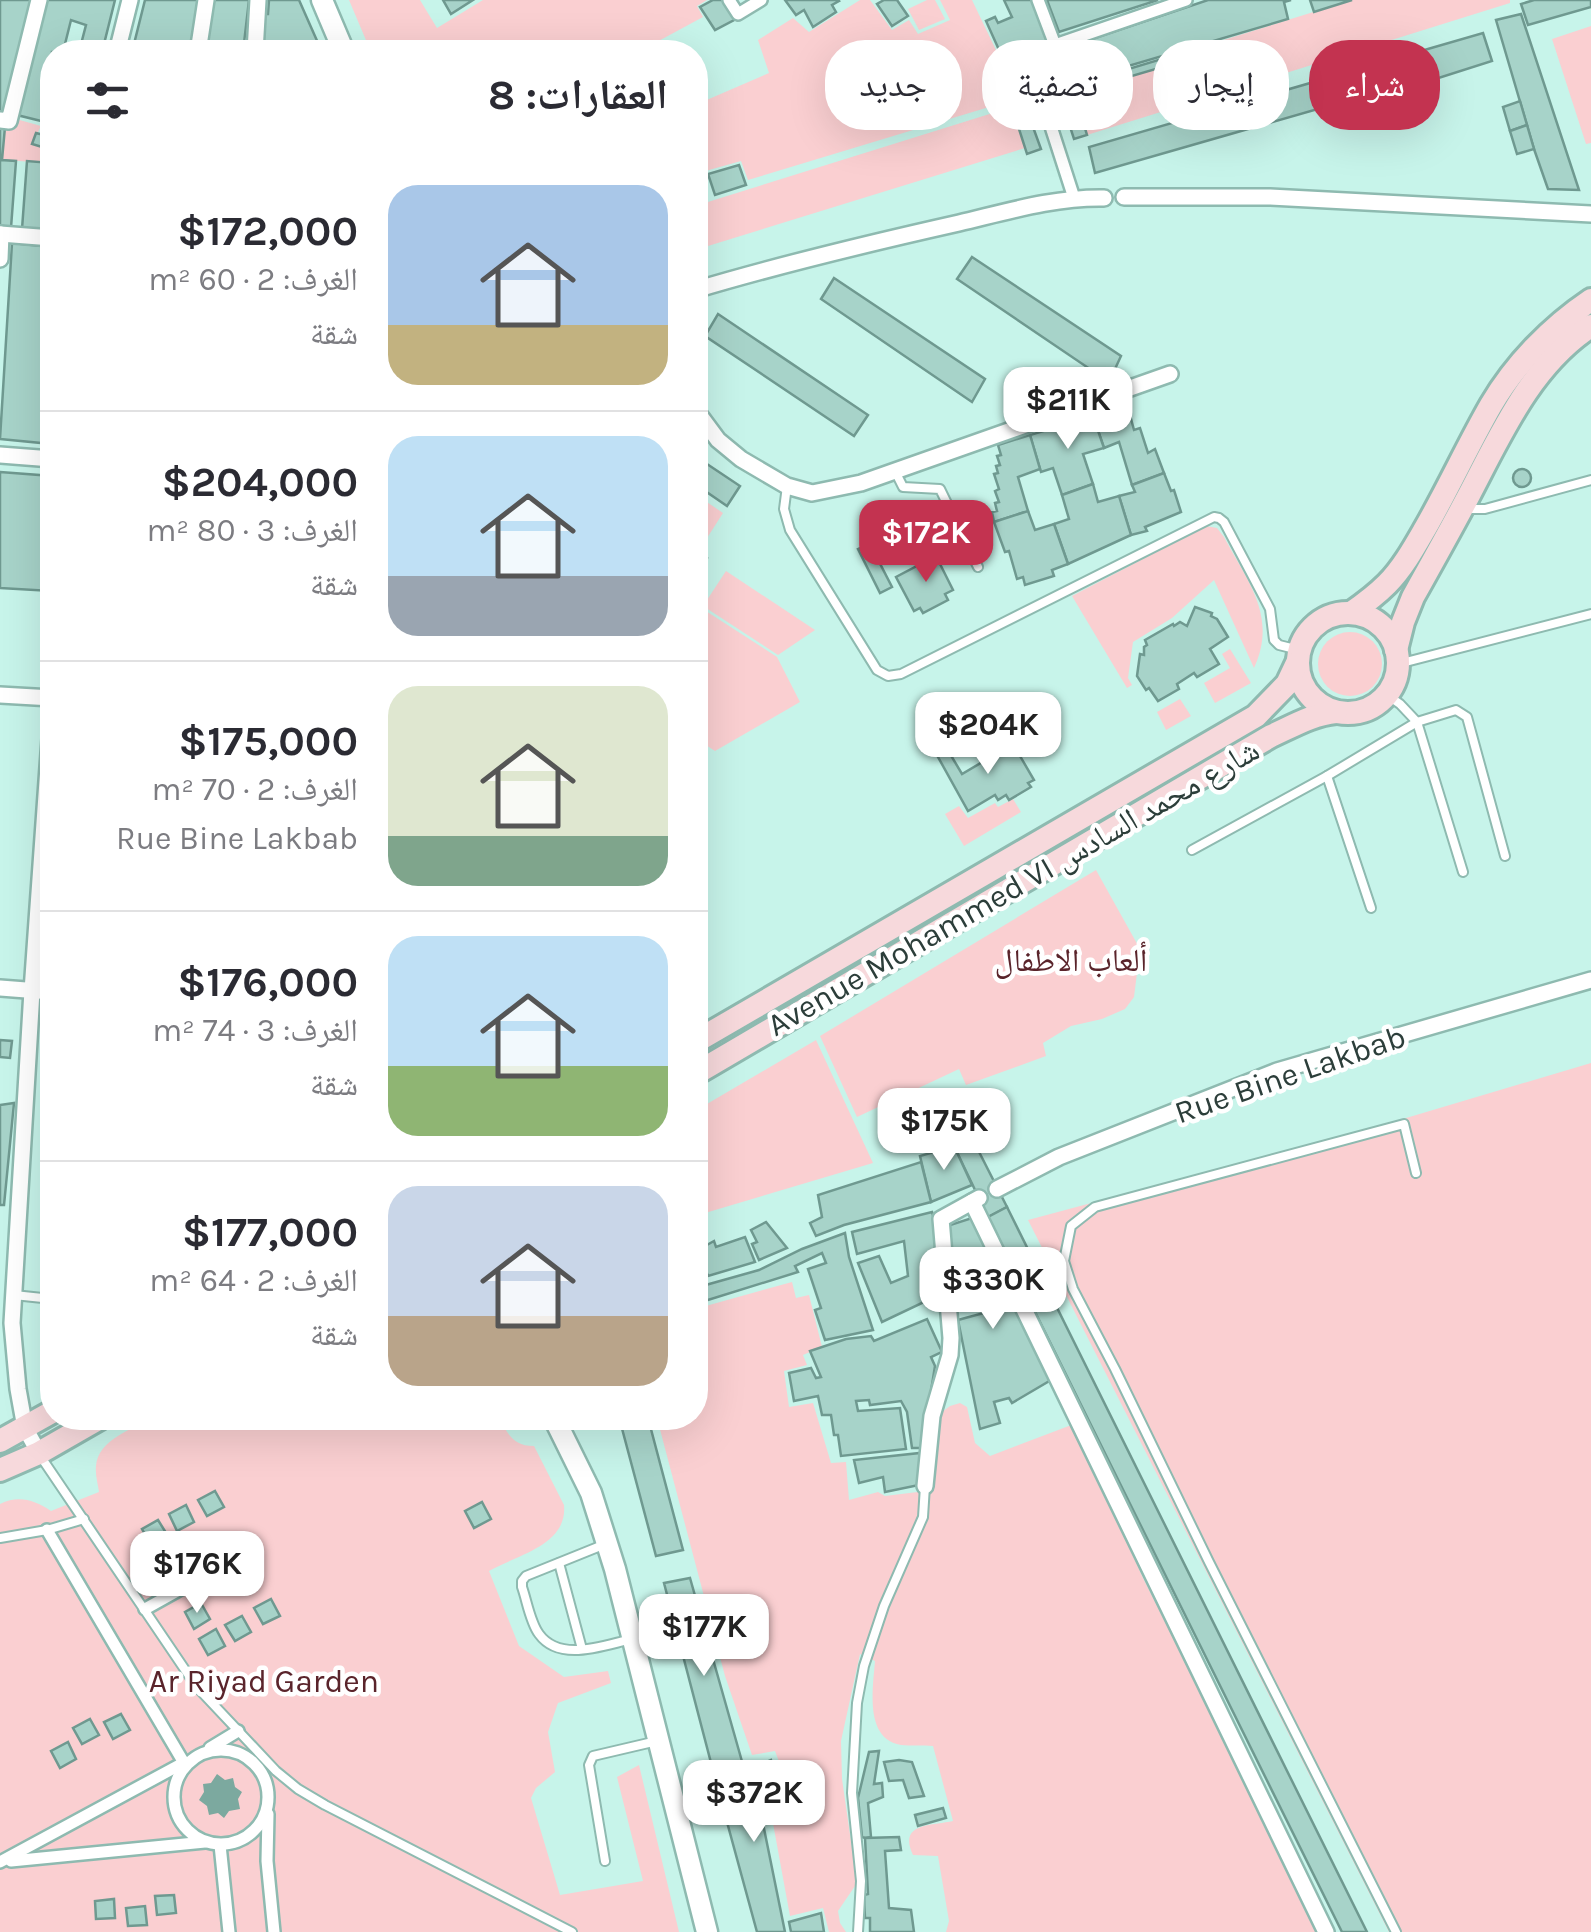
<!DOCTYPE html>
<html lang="ar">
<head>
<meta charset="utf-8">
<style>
  body { margin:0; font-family:Karla,"Noto Naskh Arabic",sans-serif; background:#f7f7f7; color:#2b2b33; direction:rtl; height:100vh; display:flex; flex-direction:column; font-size:38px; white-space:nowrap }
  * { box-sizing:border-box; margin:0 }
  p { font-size:32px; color:#7c7c81 }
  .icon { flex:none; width:55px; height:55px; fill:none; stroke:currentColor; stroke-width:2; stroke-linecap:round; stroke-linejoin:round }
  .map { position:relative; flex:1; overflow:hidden; direction:ltr }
  .sheet { position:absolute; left:40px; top:40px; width:668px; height:1390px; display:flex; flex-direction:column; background:#fff; border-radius:40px; box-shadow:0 10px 40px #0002; direction:rtl }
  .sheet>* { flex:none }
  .hud { position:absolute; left:738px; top:40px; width:702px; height:90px; direction:rtl; display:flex; gap:20px }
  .price { position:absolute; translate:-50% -85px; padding:0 22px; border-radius:20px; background:#fff; color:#222; font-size:32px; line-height:65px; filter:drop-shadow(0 2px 5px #0008) }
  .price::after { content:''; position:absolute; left:50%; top:60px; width:30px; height:22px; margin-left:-15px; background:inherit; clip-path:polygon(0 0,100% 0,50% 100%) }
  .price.current { background:#c33350; color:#fff }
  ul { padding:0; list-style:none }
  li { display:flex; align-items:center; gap:30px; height:250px; padding:0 40px }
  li+li { border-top:2px solid #e1e1e2 }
  li span { display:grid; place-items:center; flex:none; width:280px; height:200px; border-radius:30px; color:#555 }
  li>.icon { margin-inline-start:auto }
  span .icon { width:120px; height:120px; fill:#fffc; stroke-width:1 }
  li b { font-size:42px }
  h2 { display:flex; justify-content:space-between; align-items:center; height:120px; padding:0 40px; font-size:42px }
  .pill { padding:0 35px; border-radius:40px; background:#fff; box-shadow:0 10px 40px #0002; font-size:35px; line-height:90px }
  .pill.current { background:#c33350; color:#fff }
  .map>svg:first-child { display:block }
</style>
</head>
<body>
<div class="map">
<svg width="1591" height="1932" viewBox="0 0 1591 1932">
  <rect width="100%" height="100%" fill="#c7f4ea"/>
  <!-- green -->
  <g fill="#facfd1">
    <path d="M349 0H420L437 28 483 0H707L697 6 703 17 653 44 657 52H371Z"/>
    <path d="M860 0H870L892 30 909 20 918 34 950 20 940 0H972L1019 98 748 180 741 161 702 172 707 194 695 198V105L769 73 758 40 793 18 809 32Z"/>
    <path d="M927 0H935L945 19 919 30 908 9Z"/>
    <path d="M1352 0H1510V3L1087 135 1074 93 1189 59 1188 51Z"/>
    <path d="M1591 26V143L1586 144 1552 39Z"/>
    <path d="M1012 107 1025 148 695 250V206Z"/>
    <path d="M16 119 41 126 32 144 52 150 51 163 2 160 5 127 13 128Z"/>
    <path d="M695 494 723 513 707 538 695 531 701 521 695 516Z"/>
    <path d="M1206 526 1217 528 1224 537C1247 581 1278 616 1254 668L1214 580 1172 618 1133 642 1128 678 1132 685 1127 688 1072 596Z"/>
    <path d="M726 571 815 630 778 655 703 606Z"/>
    <path d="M695 604 777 657 800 702 715 751 695 738Z"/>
    <circle cx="1350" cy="664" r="32"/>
    <path d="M1230 649 1251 683 1215 703 1204 683 1230 668 1222 654Z"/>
    <path d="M1180 699 1191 716 1166 730 1157 712Z"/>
    <path d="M1013 799 1021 812 964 846 945 814 959 806 968 818 995 803 998 807Z"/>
    <path d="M1096 870 1140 949 1134 997 1125 1009 1102 1019 1071 1026 1043 1043 1046 1056 966 1085 959 1069 857 1117 820 1036Z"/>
    <path d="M816 1040 873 1163 695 1216V1111Z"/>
    <path d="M1591 1063V1932H1389L1028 1220 1386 1124Z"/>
    <path d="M792 1282 796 1298 809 1295 822 1347 803 1355 807 1365 784 1371 789 1407 813 1403 831 1463 846 1462 849 1500 878 1492 885 1496 934 1490 933 1459 937 1442V1419L942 1412 950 1406 960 1403 967 1407 975 1443 990 1456 1074 1424 1143 1578 1229 1749 1317 1932H946L949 1921 938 1856 913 1855C898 1823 930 1826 953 1821L933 1746C923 1745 911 1746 901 1745 864 1739 873 1688 875 1661L860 1654 841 1741 842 1779 857 1883 838 1911 840 1923 846 1932H829L823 1908 790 1916 770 1807 778 1794 789 1788 775 1751 752 1755 725 1676 657 1418H695V1309Z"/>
    <path d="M152 1418H499C508 1434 513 1446 534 1446L564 1505C568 1545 517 1555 489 1571L519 1646 564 1677 608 1671 611 1683 558 1703 548 1732 555 1772 536 1788 531 1798 560 1895 643 1881 617 1777 639 1765 679 1932H0V1504C19 1495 34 1500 51 1511L99 1492C98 1484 95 1475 96 1466 98 1440 132 1429 152 1418Z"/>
  </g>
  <!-- water -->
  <path fill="#7ca99f" d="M217 1774 225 1780 233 1778 235 1787 242 1792 238 1799 240 1809 229 1811 224 1818 218 1813 209 1815 207 1806 199 1800 204 1792 203 1784 211 1783Z"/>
  <!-- building -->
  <g fill="#a7d3c9" stroke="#6f9990" stroke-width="2.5">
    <path d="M0 0H33L4 114H0Z"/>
    <path d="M47 0H115L102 52H79L86 25 71 20 63 52H52V94L45 122 17 115Z"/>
    <path d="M145 0H200L192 52H132Z"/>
    <path d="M212 0H249L243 52H204Z"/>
    <path d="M269 0H299L322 52H263L265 14H268Z"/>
    <path d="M443 0H473L451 14Z"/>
    <path d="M713 0H724L736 19 715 30 700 7Z"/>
    <path d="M785 0H838L839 1 832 5 836 12 813 27 804 10 796 15Z"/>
    <path d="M884 0H897L908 16 892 26 877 4Z"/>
    <path d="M1004 0H1033L1048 43 1015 53 1018 60 1045 55 1040 71 1048 93 1031 98 1027 88 1018 92 986 21 995 17 998 23 1012 17Z"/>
    <path d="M1047 0H1158L1059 32Z"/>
    <path d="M1208 0H1291L1284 2 1288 19 1125 67 1124 64 1067 81 1056 51Z"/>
    <path d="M1310 0H1352L1314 12Z"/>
    <path d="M1534 0H1591V7L1528 25 1521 4Z"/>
    <path d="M1521 14 1579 190 1548 189 1534 149 1496 20Z"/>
    <path d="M1483 33 1492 61 1360 103 1356 98 1095 173 1089 147Z"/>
    <path d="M1188 51 1190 59 1074 93 1072 86Z"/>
    <path d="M1072 86 1087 135 1074 139 1063 105 1029 116 1041 149 1027 154 1011 104Z"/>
    <path d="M1520 101 1527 125 1510 131 1503 107Z"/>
    <path d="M1527 125 1534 149 1517 154 1510 131Z"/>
    <path d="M0 127H5L2 160 16 161 11 228 0 227Z"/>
    <path d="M36 133 52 137V150L32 144Z"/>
    <path d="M52 155V231L22 229 27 161 51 163Z"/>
    <path d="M739 165 746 185 715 195 708 174Z"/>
    <path d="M12 243 52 247V444L0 439Z"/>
    <path d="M972 257 1121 356 1109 382 957 279Z"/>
    <path d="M834 278 985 379 972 402 821 299Z"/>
    <path d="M718 314 868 415 854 436 705 336Z"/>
    <path d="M1127 404 1134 430 1140 428 1148 453 1155 449 1164 473 1132 485 1119 442 1104 448 1093 416Z"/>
    <path d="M1093 416 1104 448 1083 454 1093 484 1062 495 1053 468 1041 472 1030 435Z"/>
    <path d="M1030 435 1040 469 1018 477 1028 511 994 522 992 512 997 511 995 503 999 502 995 491 999 489 994 474 998 473 996 466 1000 465 997 456 1001 455 998 445Z"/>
    <path d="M695 456 740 486 727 506 695 484Z"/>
    <circle cx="1522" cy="478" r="9"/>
    <path d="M0 472 52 476 51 591 0 588Z"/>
    <path d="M1164 473 1171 491 1174 490 1181 512 1145 527 1147 531 1131 535 1119 496 1135 492 1132 485Z"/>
    <path d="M1093 484 1098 502 1119 496 1131 535 1068 564 1054 524 1069 519 1062 495Z"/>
    <path d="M1028 511 1035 530 1054 524 1068 564 1052 570 1054 576 1025 585 1023 577 1017 579 1009 551 1005 552 994 522Z"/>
    <path d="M873 542 877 549 873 550 892 587 880 593 858 549Z"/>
    <path d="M695 549 707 558 695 577Z"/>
    <path d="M936 556 953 590 945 594 948 600 923 613 920 608 914 611 896 577Z"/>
    <path d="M1195 607 1212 613 1211 616 1217 619 1228 637 1210 649 1219 664 1197 677 1194 673 1177 684 1179 689 1158 701 1149 688 1146 690 1137 676 1140 654 1144 655V647L1147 645 1145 640 1173 624 1174 626 1180 622 1187 626Z"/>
    <path d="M943 742 962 774 1013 744 1034 780 1028 783 1031 787 1009 800 1006 795 998 800 995 795 968 811 933 748Z"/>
    <path d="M0 1040 12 1041 10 1058 0 1057Z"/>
    <path d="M14 1103 4 1205H0V1105Z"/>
    <path d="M962 1120 969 1142 947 1148 941 1126Z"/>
    <path d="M973 1140 1007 1207 988 1217 954 1146Z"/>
    <path d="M954 1146 972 1185 931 1202 920 1156Z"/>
    <path d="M921 1162 931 1202 844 1225 816 1236 810 1223 822 1217 818 1195Z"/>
    <path d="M1007 1207 1367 1932H1342L988 1217Z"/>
    <path d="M932 1212 938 1231 941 1294 882 1322 858 1263 879 1256 891 1283 908 1276 904 1241 857 1254 852 1232Z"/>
    <path d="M972 1218 1051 1380 1012 1403 1009 1398 994 1402 1000 1423 980 1429 958 1320 984 1313 975 1293 954 1299 953 1285 978 1277 970 1254 952 1260 947 1226Z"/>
    <path d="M766 1222 787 1248 759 1260 752 1244 757 1242 751 1230Z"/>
    <path d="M845 1233 849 1257 873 1330 825 1340 815 1310 821 1308 808 1269 826 1263 822 1253 795 1266 798 1272 695 1304V1288L759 1270 802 1249Z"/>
    <path d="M745 1237 755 1262 708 1276 698 1250 714 1241 716 1247Z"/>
    <path d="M695 1256 704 1276 695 1279Z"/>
    <path d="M927 1319 942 1352 931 1357 935 1366 922 1448H912L907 1412 901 1401 870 1405 869 1400 856 1401 858 1411 900 1408 906 1449 841 1456 838 1435H834L831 1415H822L818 1396 794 1401 789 1373 811 1368 816 1378 821 1377 810 1351 846 1339 871 1336 874 1341Z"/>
    <path d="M639 1418H648L683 1550 656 1556 620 1421Z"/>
    <path d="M920 1453 919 1485 885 1492 883 1477 859 1483 854 1460Z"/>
    <path d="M215 1491 224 1507 207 1516 198 1500Z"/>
    <path d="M482 1502 491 1519 474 1528 465 1511Z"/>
    <path d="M186 1505 194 1522 177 1531 169 1514Z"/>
    <path d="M158 1520 168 1536 151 1545 142 1529Z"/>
    <path d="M173 1547 182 1563 165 1572 156 1556Z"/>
    <path d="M690 1578 743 1765 731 1768 732 1774 715 1778 664 1583Z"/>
    <path d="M271 1599 280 1616 263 1624 254 1608Z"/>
    <path d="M201 1603 210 1619 194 1629 185 1612Z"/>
    <path d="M242 1616 251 1632 235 1641 225 1625Z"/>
    <path d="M216 1629 225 1646 208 1655 199 1639Z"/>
    <path d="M121 1714 130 1730 113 1739 104 1722Z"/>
    <path d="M90 1719 99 1735 82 1744 73 1728Z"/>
    <path d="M68 1742 76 1759 60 1768 51 1751Z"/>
    <path d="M879 1751 874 1784 882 1783 883 1797 868 1803 871 1837 865 1838 862 1837 858 1798 869 1752Z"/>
    <path d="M771 1760 781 1785 764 1791 760 1809 785 1932H757L718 1789 749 1780 747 1771Z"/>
    <path d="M899 1760 912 1762 924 1796 909 1798 903 1780 889 1781 884 1762Z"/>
    <path d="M943 1808 946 1818 918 1826 915 1815Z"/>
    <path d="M899 1837 901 1850 885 1851 889 1908 911 1910 914 1932H870V1918H865L864 1895 868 1894 865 1838Z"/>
    <path d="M174 1895 176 1913 157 1915 155 1896Z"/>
    <path d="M114 1899 115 1918 96 1919 95 1901Z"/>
    <path d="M145 1906 147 1925 128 1926 126 1908Z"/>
    <path d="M821 1913 824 1932H791L789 1922Z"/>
  </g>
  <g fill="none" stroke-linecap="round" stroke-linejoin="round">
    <!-- pedestrian-tunnel -->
    <path stroke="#a8d0c7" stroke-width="11" stroke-dasharray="11 5.5" stroke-linecap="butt" d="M1044 83 1037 86 1046 111"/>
    <!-- service casing -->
    <g stroke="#8ebab0" stroke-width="12">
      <g id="service">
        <path d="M895 471 903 487 940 489 978 567"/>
        <path d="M787 486 784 509 790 530 877 670 888 676 901 674 1214 517 1219 518 1224 522 1270 609 1274 640 1279 645 1299 650"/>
        <path d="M1465 509H1485L1591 480"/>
        <path d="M1398 664 1591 614"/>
        <path d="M1387 695 1400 704 1417 722 1463 872"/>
        <path d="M1327 776 1371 908"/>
        <path d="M1192 850 1327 776 1417 722 1456 710 1467 717 1505 856"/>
        <path d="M14 1295 52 1299"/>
        <path d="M41 1457 196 1686 276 1771 298 1789 325 1805 572 1932"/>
        <path d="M0 1538 47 1530 84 1519"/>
        <path d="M603 1545 526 1576 522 1581V1587C527 1601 530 1622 539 1634 560 1663 604 1645 632 1639"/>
        <path d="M559 1563 582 1649"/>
        <path d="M605 1861 589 1765 593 1756 657 1741"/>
        <path d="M858 1932 861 1881 852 1793 857 1703 864 1666 884 1606 923 1517 925 1486"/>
        <path d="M1396 1932 1209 1562 1115 1369 1073 1289 1064 1261 1071 1226 1095 1207 1404 1124 1416 1173"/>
      </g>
    </g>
    <!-- pedestrian casing -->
    <g stroke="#8ebab0" stroke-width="16">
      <g id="pedestrian">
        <path d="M729 0 738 14 761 0"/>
        <path d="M1038 0 1055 45 1049 81 1044 83"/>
        <path d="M1055 45 1186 0"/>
        <path d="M1046 111 1074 198"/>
        <path d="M47 1530 184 1763"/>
        <path d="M145 1609 249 1551"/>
        <path d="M210 1748 238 1731"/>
        <circle cx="221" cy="1797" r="47"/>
        <path d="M268 1814 267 1861 274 1932"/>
        <path d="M220 1845 229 1932"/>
        <path d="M11 1861 205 1842"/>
        <path d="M0 1862 185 1762"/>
      </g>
    </g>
    <!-- minor casing -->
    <g stroke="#8ebab0" stroke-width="20">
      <g id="minor">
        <path d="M117 52 130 0"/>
        <path d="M198 52 206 0"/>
        <path d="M255 52 258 0"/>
        <path d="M0 120 9 121 39 0"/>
        <path d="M1124 197H1270L1591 214"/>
        <path d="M0 234 52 238"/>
        <path d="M0 259 1 234"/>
        <path d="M695 290C782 264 870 243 959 223 1006 212 1055 197 1104 198"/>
        <path d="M695 409 718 440 741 459 787 486 812 493 861 483 1170 374"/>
        <path d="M0 455 52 459"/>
        <path d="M0 695 52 698"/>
        <path d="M0 988 52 992"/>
        <path d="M997 1189 1059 1157 1277 1071 1591 980"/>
        <path d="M972 1202 1326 1932"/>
        <path d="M39 1453 25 1428 18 1389 12 1323 32 991 52 711"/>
        <path d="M925 1486 932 1416 950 1355 951 1338 941 1219 979 1198"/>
      </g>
    </g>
    <!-- tertiary casing -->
    <g stroke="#8ebab0" stroke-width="25">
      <g id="tertiary">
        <path d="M322 0 344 52"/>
        <path d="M554 1418 591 1493 615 1569 707 1932"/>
      </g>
    </g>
    <!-- secondary casing -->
    <g stroke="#8ebab0" stroke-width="28">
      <g id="secondary">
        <circle cx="1348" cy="663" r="50"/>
        <path d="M1351 613C1364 604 1376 595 1387 584 1403 568 1415 546 1426 527 1449 487 1468 445 1491 405 1515 364 1551 327 1591 300"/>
        <path d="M1396 650 1403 622 1413 597C1432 563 1451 529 1469 495 1501 434 1531 365 1591 326"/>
        <path d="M695 1042 1256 716 1287 684 1297 663"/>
        <path d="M695 1074 1271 736C1293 726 1313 714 1336 712"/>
        <path d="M0 1441 52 1412"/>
        <path d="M0 1470 39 1453 100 1418"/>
      </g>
    </g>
    <!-- service -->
    <use href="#service" stroke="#fff" stroke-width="8"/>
    <!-- pedestrian -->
    <use href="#pedestrian" stroke="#fff" stroke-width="11"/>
    <!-- minor -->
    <use href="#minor" stroke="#fff" stroke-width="15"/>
    <!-- tertiary -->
    <use href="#tertiary" stroke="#fff" stroke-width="20"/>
    <!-- secondary -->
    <use href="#secondary" stroke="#f7d9dc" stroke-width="22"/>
  </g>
  <g text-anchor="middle" stroke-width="9" stroke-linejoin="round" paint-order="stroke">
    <!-- street labels -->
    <g font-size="32" fill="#2c3e3a" stroke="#fff">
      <text transform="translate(1013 887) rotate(-30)" y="11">Avenue Mohammed VI شارع محمد السادس</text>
      <text transform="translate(1290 1074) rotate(-19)" y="11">Rue Bine Lakbab</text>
    </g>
    <!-- park labels -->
    <g font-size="32" fill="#5a242b" stroke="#fff">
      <text x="1071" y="971">ألعاب الاطفال</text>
      <text x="264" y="1692">Ar Riyad Garden</text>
    </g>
  </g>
</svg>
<b class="price" style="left:1068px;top:452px">$211K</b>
<b class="price current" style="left:926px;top:585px">$172K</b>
<b class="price" style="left:988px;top:777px">$204K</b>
<b class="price" style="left:944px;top:1173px">$175K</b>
<b class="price" style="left:993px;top:1332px">$330K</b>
<b class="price" style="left:197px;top:1616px">$176K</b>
<b class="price" style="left:704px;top:1679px">$177K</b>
<b class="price" style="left:754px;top:1845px">$372K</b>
<div class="hud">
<a class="pill current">شراء</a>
<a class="pill">إيجار</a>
<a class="pill">تصفية</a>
<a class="pill">جديد</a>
</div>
<section class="sheet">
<h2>العقارات: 8<svg class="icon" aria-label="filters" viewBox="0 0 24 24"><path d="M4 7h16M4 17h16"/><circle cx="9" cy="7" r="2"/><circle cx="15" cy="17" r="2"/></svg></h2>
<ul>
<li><span style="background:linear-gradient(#a9c7e8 70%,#c2b280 0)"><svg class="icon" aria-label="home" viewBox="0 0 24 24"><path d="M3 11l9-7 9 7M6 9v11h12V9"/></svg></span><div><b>$172,000</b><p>الغرف: 2 · 60 m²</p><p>شقة</p></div></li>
<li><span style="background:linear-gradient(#bfe0f5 70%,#9aa5b1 0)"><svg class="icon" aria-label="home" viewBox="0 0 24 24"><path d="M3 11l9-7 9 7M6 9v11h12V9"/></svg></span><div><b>$204,000</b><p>الغرف: 3 · 80 m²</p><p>شقة</p></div></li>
<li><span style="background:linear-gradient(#dfe7d0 75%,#7fa58c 0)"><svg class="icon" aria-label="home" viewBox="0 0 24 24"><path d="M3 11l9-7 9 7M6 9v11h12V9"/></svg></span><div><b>$175,000</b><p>الغرف: 2 · 70 m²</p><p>Rue Bine Lakbab</p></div></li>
<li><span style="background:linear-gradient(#bfe0f5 65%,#8fb573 0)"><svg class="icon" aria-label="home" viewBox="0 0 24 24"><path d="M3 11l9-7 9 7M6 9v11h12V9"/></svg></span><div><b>$176,000</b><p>الغرف: 3 · 74 m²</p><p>شقة</p></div></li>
<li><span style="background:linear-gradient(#c9d6e8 65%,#b9a48a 0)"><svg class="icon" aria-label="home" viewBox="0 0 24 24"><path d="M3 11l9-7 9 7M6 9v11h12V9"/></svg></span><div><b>$177,000</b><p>الغرف: 2 · 64 m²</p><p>شقة</p></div></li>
</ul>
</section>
</div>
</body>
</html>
